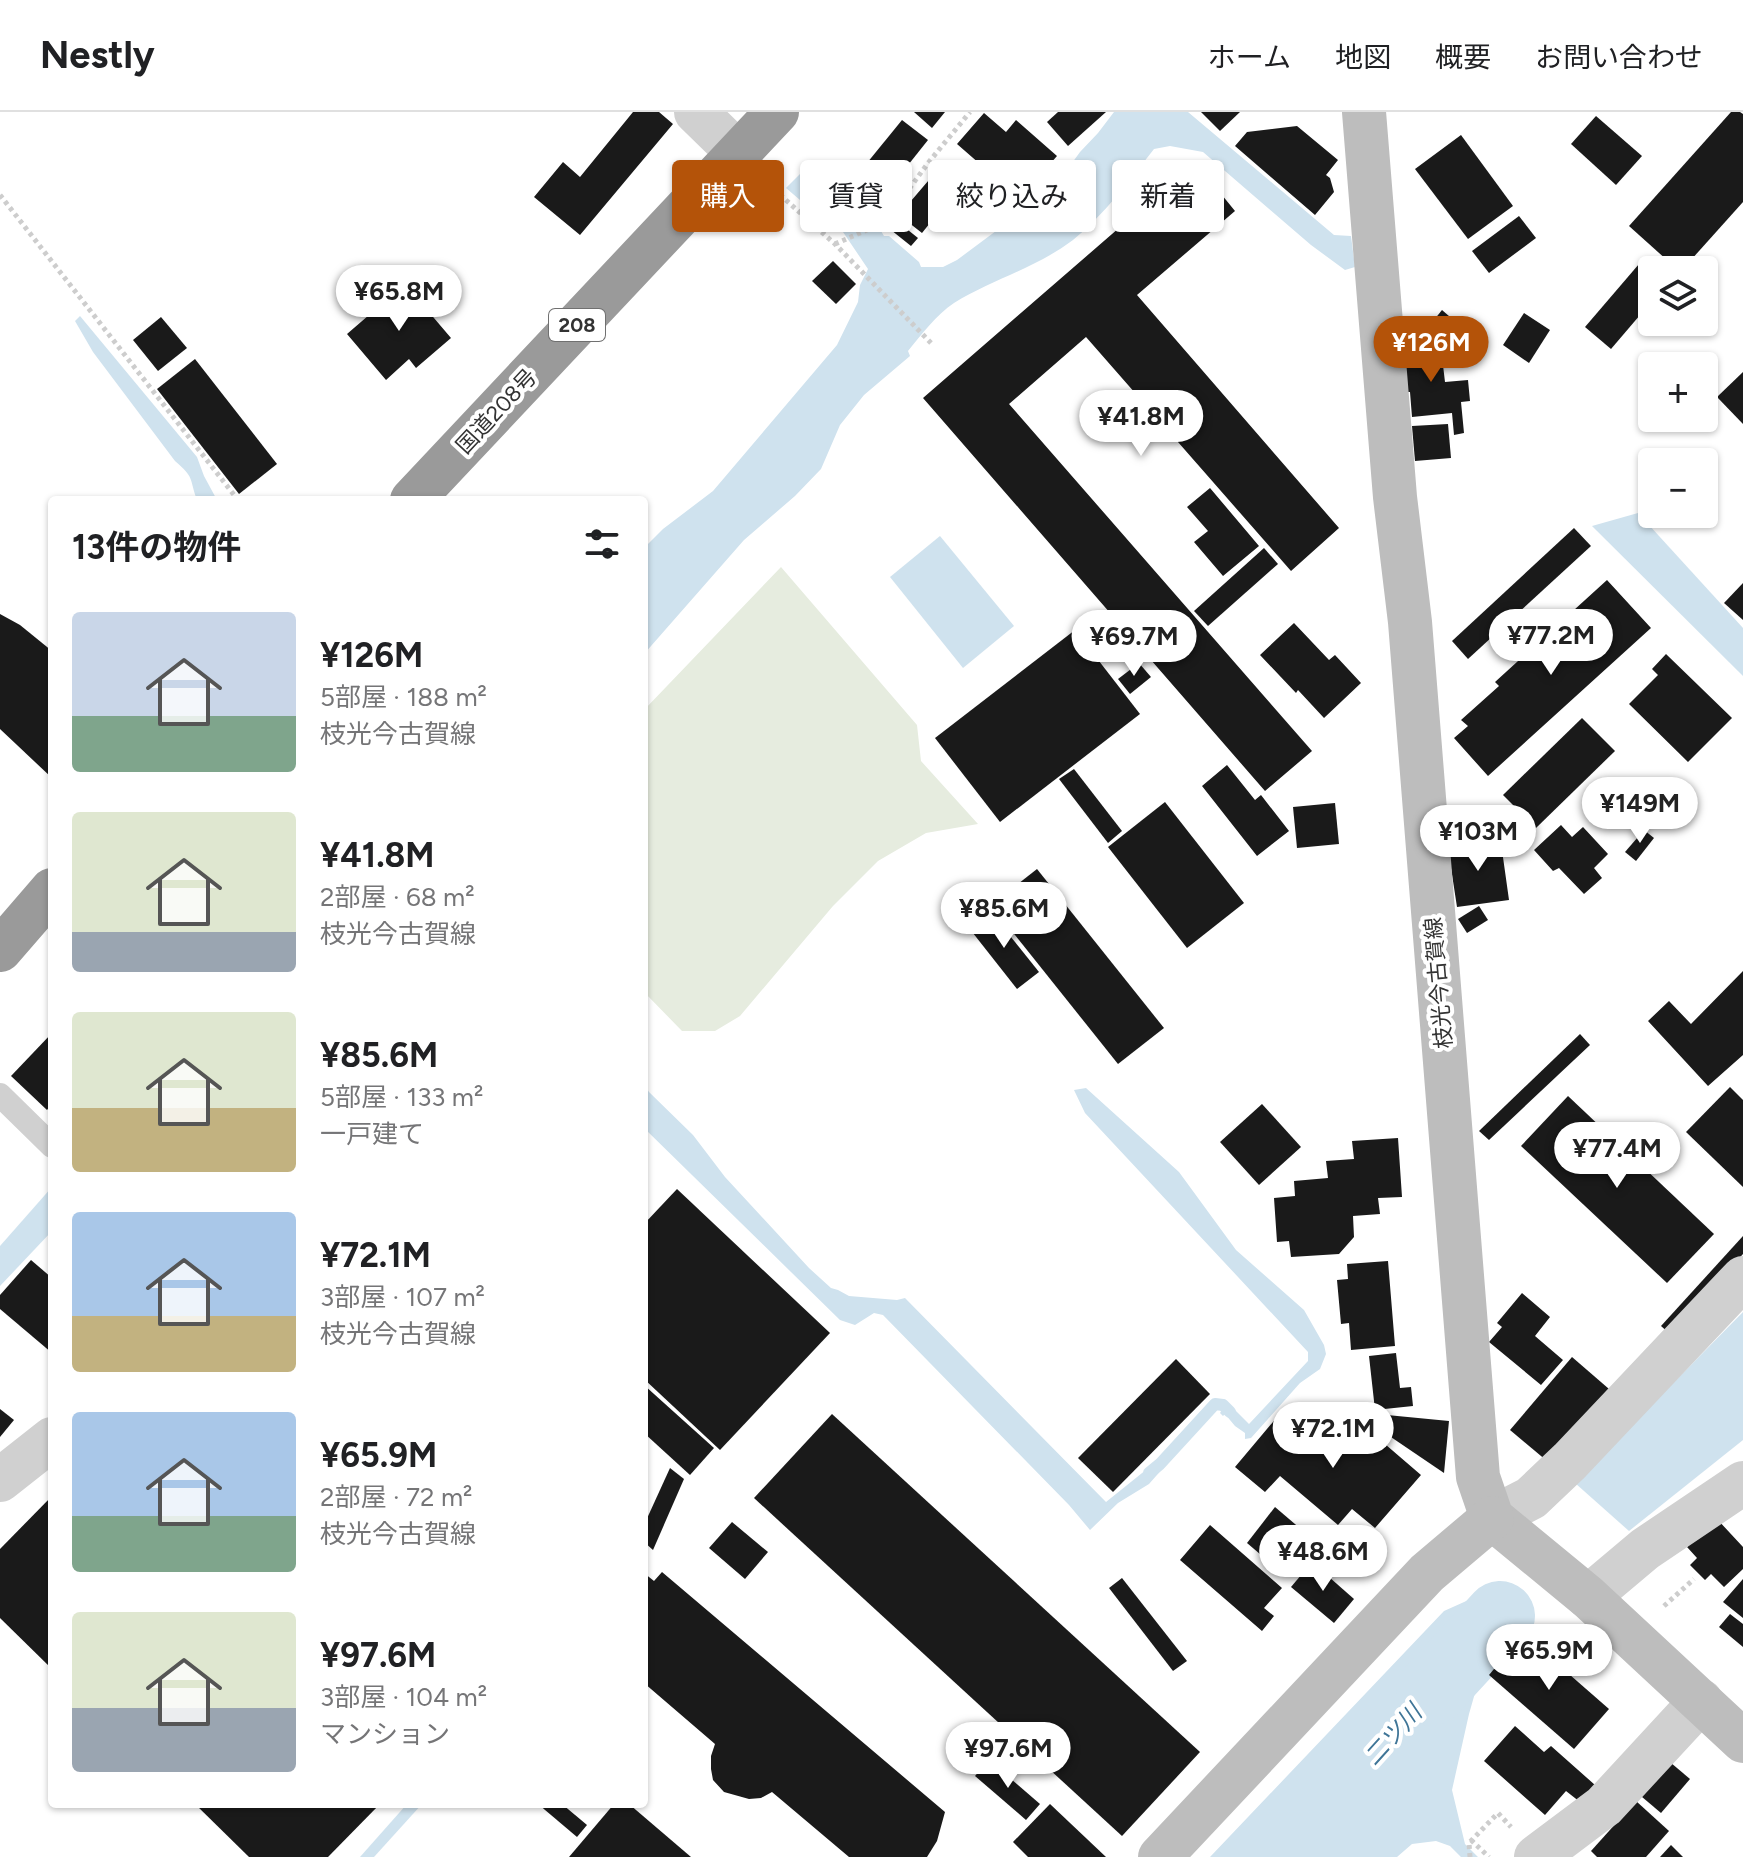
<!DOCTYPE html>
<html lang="ja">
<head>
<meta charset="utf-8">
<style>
  body { margin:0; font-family:Figtree,"Noto Sans JP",sans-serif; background:#f6f6f6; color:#202124; height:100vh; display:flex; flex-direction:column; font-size:30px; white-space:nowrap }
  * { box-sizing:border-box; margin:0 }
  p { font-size:26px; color:#757577 }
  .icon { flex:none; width:44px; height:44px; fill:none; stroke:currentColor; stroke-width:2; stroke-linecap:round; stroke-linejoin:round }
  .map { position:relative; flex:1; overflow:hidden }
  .sheet { position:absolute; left:48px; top:384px; width:600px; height:1312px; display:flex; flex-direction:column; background:#fff; border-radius:8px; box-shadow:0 2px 6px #0004 }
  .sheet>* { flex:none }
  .hud { position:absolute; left:672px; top:48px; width:760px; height:72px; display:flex; gap:16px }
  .buttons { position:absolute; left:1638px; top:144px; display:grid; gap:16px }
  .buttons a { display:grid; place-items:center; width:80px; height:80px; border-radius:8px; background:#fff; box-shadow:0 2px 6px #0004; font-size:40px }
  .price { position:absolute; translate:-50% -68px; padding:0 18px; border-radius:28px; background:#fff; color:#222; font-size:26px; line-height:52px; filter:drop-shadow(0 2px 4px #0008) }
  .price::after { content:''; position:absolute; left:50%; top:48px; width:24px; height:18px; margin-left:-12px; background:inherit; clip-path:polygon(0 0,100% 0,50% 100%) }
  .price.current { background:#b45309; color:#fff }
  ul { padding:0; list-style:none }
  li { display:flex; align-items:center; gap:24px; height:200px; padding:0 24px }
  li span { display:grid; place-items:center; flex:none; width:224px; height:160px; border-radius:8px; color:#555 }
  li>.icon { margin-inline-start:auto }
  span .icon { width:96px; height:96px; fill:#fffc; stroke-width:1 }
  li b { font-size:34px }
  h2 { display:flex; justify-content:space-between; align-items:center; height:96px; padding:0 24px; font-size:34px }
  .chip { padding:0 28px; border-radius:8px; background:#fff; box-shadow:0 2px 6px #0004; font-size:28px; line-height:72px }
  .chip.current { background:#b45309; color:#fff }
  header { display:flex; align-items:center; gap:48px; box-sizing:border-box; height:112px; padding:0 40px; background:#fff; border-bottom:2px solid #e0e0e0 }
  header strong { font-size:38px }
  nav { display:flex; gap:44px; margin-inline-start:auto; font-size:28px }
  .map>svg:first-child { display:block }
</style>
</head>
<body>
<header>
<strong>Nestly</strong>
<nav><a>ホーム</a><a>地図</a><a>概要</a><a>お問い合わせ</a></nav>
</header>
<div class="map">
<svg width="1743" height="1745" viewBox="0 0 1743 1745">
  <rect width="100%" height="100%" fill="#fff"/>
  <!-- green -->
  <path fill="#e6ecdf" d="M781 455 917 613 921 649 978 712 926 721 878 749 833 794 740 904 715 919H682L644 880V598Z"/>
  <!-- water -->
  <g fill="#cfe2ee">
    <path d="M1114 0H1188L1334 123 1351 124 1355 155 1345 158 1311 133 1203 40 1170 34 1154 37C1129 69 1105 102 1073 128 1036 156 993 167 954 191 936 203 922 222 908 239L910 244 864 283 840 313 821 357 795 384 744 428 644 542V436L663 417 713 379 837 233 858 190 860 173 868 157 843 120 835 118 786 76 812 50 829 72 881 119 884 124H889L919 150 921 155H943L957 148 1000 116 1029 105 1059 69 1080 40 1098 21Z"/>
    <path d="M80 204 197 345 204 364 217 388H197C189 366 195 366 175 349L93 240 75 209Z"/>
    <path d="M1638 401 1743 516V564L1592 414Z"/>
    <path d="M940 424 1014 514 963 556 890 465Z"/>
    <path d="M644 972 649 980 693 1023 725 1065 809 1156 831 1176 838 1178 849 1184 897 1188 905 1186 1106 1390 1157 1349 1164 1355 1149 1372 1118 1391 1090 1418 1069 1393 883 1203 874 1201 855 1213 840 1208 644 1016Z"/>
    <path d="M1086 976 1179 1060 1236 1138 1304 1198 1324 1233 1326 1242 1320 1257 1300 1271 1251 1326 1245 1327V1321L1235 1314 1225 1302 1223 1304 1220 1301 1222 1298 1218 1294 1224 1287 1249 1312 1308 1249V1240L1085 1001 1074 978Z"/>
    <path d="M52 1075V1119L0 1174V1134Z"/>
    <path d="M1743 1200V1328L1629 1419 1575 1371Z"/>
    <path d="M1473 1486 1513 1521 1504 1529 1481 1560 1469 1602 1452 1678 1465 1732 1478 1745H1461L1450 1734 1436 1729 1412 1732 1397 1745H1210L1444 1499Z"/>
    <path d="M407 1692H422L374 1745H360Z"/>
  </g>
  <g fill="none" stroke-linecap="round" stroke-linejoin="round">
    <!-- stream -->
    <path stroke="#cfe2ee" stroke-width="12" d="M1149 1361 1160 1352 1215 1292 1223 1293 1230 1300"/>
    <!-- river -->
    <path stroke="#cfe2ee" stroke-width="70" d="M1431 1579 1500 1504"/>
  </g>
  <!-- building -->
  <g fill="#1a1a1a">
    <path d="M633 0H659L673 12 580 123 534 85 563 50 580 65Z"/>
    <path d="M914 0H945L932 16Z"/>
    <path d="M1058 0H1106L1068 34 1047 10Z"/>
    <path d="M1201 0H1240L1220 19Z"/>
    <path d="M1731 0H1740L1743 2V90L1682 158H1678L1629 114Z"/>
    <path d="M984 1 1006 20 1016 8 1057 44 1014 93 990 72 996 66 957 32Z"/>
    <path d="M1596 4 1642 44 1616 73 1571 32Z"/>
    <path d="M902 8 928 28 893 72 867 51Z"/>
    <path d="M1297 14 1338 48 1326 63 1330 66 1334 80 1315 103 1235 34 1247 20Z"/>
    <path d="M1461 23 1513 94 1468 127 1415 57Z"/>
    <path d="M946 48 981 78 961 103 946 91 922 121 899 103Z"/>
    <path d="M1195 50 1235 99 1137 183 1339 416 1291 459 1086 225 1009 292 1312 639 1265 679 923 286Z"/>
    <path d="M1519 104 1536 126 1489 161 1472 139Z"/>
    <path d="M898 110 918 126 911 134 891 118Z"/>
    <path d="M833 149 856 172 836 192 812 169Z"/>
    <path d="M1639 152 1652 163V189L1611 237 1585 215Z"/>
    <path d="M405 172 451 226 416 256 409 247 386 268 347 222Z"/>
    <path d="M1442 198 1472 224 1460 238 1430 213Z"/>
    <path d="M1524 201 1550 218 1529 251 1503 233Z"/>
    <path d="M161 205 187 236 158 259 133 228Z"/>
    <path d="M1417 226 1442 245 1445 270 1468 268 1470 289 1461 290 1464 321 1454 323 1452 301 1412 305 1410 280H1405L1400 227Z"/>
    <path d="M195 247 277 352 239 382 157 277Z"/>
    <path d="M1743 260V312L1717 285Z"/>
    <path d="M1448 312 1451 346 1415 349 1412 314Z"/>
    <path d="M1210 376 1259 434 1223 464 1194 430 1208 419 1187 395Z"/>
    <path d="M1574 416 1591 434 1468 547 1452 529Z"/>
    <path d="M1264 436 1278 452 1208 514 1194 499Z"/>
    <path d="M1607 468 1651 516 1488 664 1454 626 1468 614 1461 608 1499 574 1495 570Z"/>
    <path d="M1743 471V508L1724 491Z"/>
    <path d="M0 502 20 513 52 539V666L0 617Z"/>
    <path d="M1294 511 1329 548 1335 543 1361 571 1324 606 1298 578 1296 581 1260 543Z"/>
    <path d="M1075 518 1140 602 1000 710 935 626Z"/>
    <path d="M1666 542 1732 606 1688 650 1629 592 1658 563 1652 557Z"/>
    <path d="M1139 551 1151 565 1130 582 1118 567Z"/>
    <path d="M1582 606 1615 639 1536 716 1503 683Z"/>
    <path d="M1227 653 1255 688 1261 683 1289 719 1257 744 1202 674Z"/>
    <path d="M1074 657 1122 719 1108 731 1059 667Z"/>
    <path d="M1165 690 1244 791 1187 836 1108 735Z"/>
    <path d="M1335 691 1339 732 1297 736 1293 695Z"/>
    <path d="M1561 713 1572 725 1583 715 1608 742 1594 756 1602 766 1584 782 1559 756 1553 759 1534 738Z"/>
    <path d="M1644 718 1654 726 1636 749 1625 740Z"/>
    <path d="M1475 726 1476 734 1501 731 1509 788 1457 795 1447 730Z"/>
    <path d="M1037 757 1164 916 1118 952 991 793Z"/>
    <path d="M1479 794 1488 808 1467 821 1458 807Z"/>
    <path d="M990 799 1039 860 1017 877 969 816Z"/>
    <path d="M1743 859V943L1708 974 1648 909 1669 889 1691 912Z"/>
    <path d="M52 921V992L47 998 11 964Z"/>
    <path d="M1580 922 1590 933 1489 1028 1479 1019Z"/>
    <path d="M1730 975 1743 988V1075L1686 1020Z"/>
    <path d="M1568 984 1714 1122 1667 1171 1521 1034Z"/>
    <path d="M1262 992 1301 1035 1259 1073 1220 1030Z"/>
    <path d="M1398 1026 1402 1085 1378 1086 1380 1102 1353 1104 1354 1125 1339 1142 1291 1145 1289 1129 1277 1130 1274 1086 1295 1084 1294 1069 1328 1066 1326 1049 1354 1047 1352 1029Z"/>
    <path d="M677 1077 830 1221 720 1338 644 1267V1112Z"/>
    <path d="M1743 1124V1142L1670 1222 1661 1214Z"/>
    <path d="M31 1148 52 1166V1241L0 1197V1183Z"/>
    <path d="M1388 1149 1395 1234 1351 1238 1349 1211 1341 1212 1337 1168 1348 1167 1347 1152Z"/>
    <path d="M1522 1181 1550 1205 1535 1224 1563 1248 1541 1273 1489 1230 1502 1215 1497 1211Z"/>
    <path d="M1396 1241 1400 1276 1411 1275 1413 1294 1375 1298 1369 1244Z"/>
    <path d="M1572 1245 1609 1277 1547 1349 1510 1318Z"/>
    <path d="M1176 1247 1210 1282 1113 1380 1078 1346Z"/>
    <path d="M644 1273 714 1336 690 1363 644 1321Z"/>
    <path d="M0 1297 14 1308 0 1325Z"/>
    <path d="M832 1302 1200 1640 1122 1724 754 1386Z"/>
    <path d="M1350 1302 1421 1363 1375 1416 1352 1397 1338 1413 1280 1364 1265 1380 1235 1355 1278 1304 1319 1339Z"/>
    <path d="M1387 1303 1449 1309 1444 1361 1385 1321Z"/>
    <path d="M670 1356 684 1367 653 1438 644 1430V1413Z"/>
    <path d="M52 1384V1557L0 1506V1437Z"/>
    <path d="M1275 1395 1309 1424 1280 1459 1247 1431Z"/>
    <path d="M1717 1407 1743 1435V1457L1724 1475 1711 1462 1705 1468 1690 1453 1697 1446 1687 1435Z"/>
    <path d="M732 1410 768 1440 745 1467 709 1436Z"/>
    <path d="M1210 1413 1282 1476 1264 1496 1274 1504 1262 1519 1180 1448Z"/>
    <path d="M1312 1450 1354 1487 1334 1511 1291 1475Z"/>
    <path d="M662 1460 945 1700 937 1729 927 1745H849L772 1680 761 1686 749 1687 724 1680 713 1668 711 1657V1644L715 1632 644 1571V1461L654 1469Z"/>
    <path d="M1122 1466 1187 1549 1173 1559 1109 1476Z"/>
    <path d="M1743 1467V1506L1723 1490Z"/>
    <path d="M1730 1502 1743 1512V1535L1719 1515Z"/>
    <path d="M1523 1522 1609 1597 1574 1637 1489 1563Z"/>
    <path d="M1515 1614 1544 1640 1551 1634 1595 1673 1580 1690 1566 1679 1545 1703 1484 1649Z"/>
    <path d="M1664 1645 1690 1667 1661 1701 1635 1679Z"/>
    <path d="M989 1648 1040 1692 1026 1708 975 1664Z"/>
    <path d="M1636 1689 1669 1719 1646 1745H1597L1591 1739Z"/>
    <path d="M195 1692H380L328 1745H249Z"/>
    <path d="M538 1692H562L587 1713 577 1725Z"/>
    <path d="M614 1692H629L691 1745H569Z"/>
    <path d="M1050 1692 1106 1745H1028L1013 1730Z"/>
    <path d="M1671 1733 1683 1745H1660Z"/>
  </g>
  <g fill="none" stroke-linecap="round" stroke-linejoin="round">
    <!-- path -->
    <g stroke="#cdcdcd" stroke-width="5" stroke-dasharray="4 4" stroke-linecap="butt">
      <path d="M768 72 835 132 931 231"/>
      <path d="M0 83 238 388"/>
      <path d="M835 132 885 110 928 51 970 0"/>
      <path d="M1664 1494 1694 1467"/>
      <path d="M1471 1728 1489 1745"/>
      <path d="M1470 1745 1469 1731 1498 1701 1511 1715"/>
    </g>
    <!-- lane -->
    <path stroke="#d0d0d0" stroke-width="24" d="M0 983 52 1034"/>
    <!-- street -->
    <g stroke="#d0d0d0" stroke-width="44">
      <path d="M696 0 739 42"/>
      <path d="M0 1368 52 1327"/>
      <path d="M1492 1406 1531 1386 1570 1349 1743 1166"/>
      <path d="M1588 1485 1645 1437 1743 1371"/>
      <path d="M1536 1745 1604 1694 1701 1589"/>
    </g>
    <!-- secondary -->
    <g stroke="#bdbdbd" stroke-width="44">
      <path d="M1364 0 1395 385 1410 510 1478 1365 1492 1406 1588 1485 1743 1629"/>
      <path d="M1160 1745 1427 1461 1492 1406"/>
    </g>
    <!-- highway -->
    <g stroke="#9a9a9a" stroke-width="44">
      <path d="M412 388 777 0"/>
      <path d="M0 838 52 778"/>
    </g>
  </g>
  <g text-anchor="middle" stroke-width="8" stroke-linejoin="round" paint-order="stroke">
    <!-- shield labels -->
    <rect fill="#fff" stroke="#707070" stroke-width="2" x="549" y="197" width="56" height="32" rx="6"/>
    <g font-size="20" font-weight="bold" fill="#333">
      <text x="577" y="220">208</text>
    </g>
    <!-- street labels -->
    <g font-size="22" fill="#333" stroke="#fff">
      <text transform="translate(496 299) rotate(-47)" y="8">国道208号</text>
      <text transform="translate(1438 871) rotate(-95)" y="8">枝光今古賀線</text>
    </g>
    <!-- water labels -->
    <g font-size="24" font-style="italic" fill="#3f7597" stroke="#fff">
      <text transform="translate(1393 1623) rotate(-48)" y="8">二ツ川</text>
    </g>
  </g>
</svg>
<div class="buttons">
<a><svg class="icon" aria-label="layers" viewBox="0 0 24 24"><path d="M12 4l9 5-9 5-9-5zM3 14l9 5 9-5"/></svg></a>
<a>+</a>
<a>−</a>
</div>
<b class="price" style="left:399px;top:221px">¥65.8M</b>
<b class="price current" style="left:1431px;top:272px">¥126M</b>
<b class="price" style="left:1141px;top:346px">¥41.8M</b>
<b class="price" style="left:1551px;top:565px">¥77.2M</b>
<b class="price" style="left:1134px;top:566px">¥69.7M</b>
<b class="price" style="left:1640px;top:733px">¥149M</b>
<b class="price" style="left:1478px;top:761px">¥103M</b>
<b class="price" style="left:1004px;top:838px">¥85.6M</b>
<b class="price" style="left:1617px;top:1078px">¥77.4M</b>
<b class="price" style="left:1333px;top:1358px">¥72.1M</b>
<b class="price" style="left:1323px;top:1481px">¥48.6M</b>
<b class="price" style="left:1549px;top:1580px">¥65.9M</b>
<b class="price" style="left:1008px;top:1678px">¥97.6M</b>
<div class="hud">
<a class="chip current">購入</a>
<a class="chip">賃貸</a>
<a class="chip">絞り込み</a>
<a class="chip">新着</a>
</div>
<section class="sheet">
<h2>13件の物件<svg class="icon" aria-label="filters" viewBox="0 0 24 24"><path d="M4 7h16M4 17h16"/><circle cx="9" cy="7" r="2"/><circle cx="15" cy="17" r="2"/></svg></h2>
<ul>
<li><span style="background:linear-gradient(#c9d6e8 65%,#7fa58c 0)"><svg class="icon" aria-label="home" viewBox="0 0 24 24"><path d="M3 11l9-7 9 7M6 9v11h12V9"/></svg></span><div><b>¥126M</b><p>5部屋 · 188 m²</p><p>枝光今古賀線</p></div></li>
<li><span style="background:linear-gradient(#dfe7d0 75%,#9aa5b1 0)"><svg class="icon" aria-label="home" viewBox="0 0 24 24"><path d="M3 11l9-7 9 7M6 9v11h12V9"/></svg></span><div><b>¥41.8M</b><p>2部屋 · 68 m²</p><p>枝光今古賀線</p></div></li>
<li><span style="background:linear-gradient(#dfe7d0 60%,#c2b280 0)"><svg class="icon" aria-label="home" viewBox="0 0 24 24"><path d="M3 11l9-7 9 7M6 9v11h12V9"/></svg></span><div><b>¥85.6M</b><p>5部屋 · 133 m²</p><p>一戸建て</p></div></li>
<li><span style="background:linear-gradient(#a9c7e8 65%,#c2b280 0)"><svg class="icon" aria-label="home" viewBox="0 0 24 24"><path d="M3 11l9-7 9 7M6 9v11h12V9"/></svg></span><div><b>¥72.1M</b><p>3部屋 · 107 m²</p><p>枝光今古賀線</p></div></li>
<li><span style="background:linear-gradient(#a9c7e8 65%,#7fa58c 0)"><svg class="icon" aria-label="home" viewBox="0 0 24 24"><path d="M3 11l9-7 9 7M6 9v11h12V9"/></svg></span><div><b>¥65.9M</b><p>2部屋 · 72 m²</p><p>枝光今古賀線</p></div></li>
<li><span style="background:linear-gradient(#dfe7d0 60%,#9aa5b1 0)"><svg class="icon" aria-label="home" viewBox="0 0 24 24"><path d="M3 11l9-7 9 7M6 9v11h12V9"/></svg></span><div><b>¥97.6M</b><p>3部屋 · 104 m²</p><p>マンション</p></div></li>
</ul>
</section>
</div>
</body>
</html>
